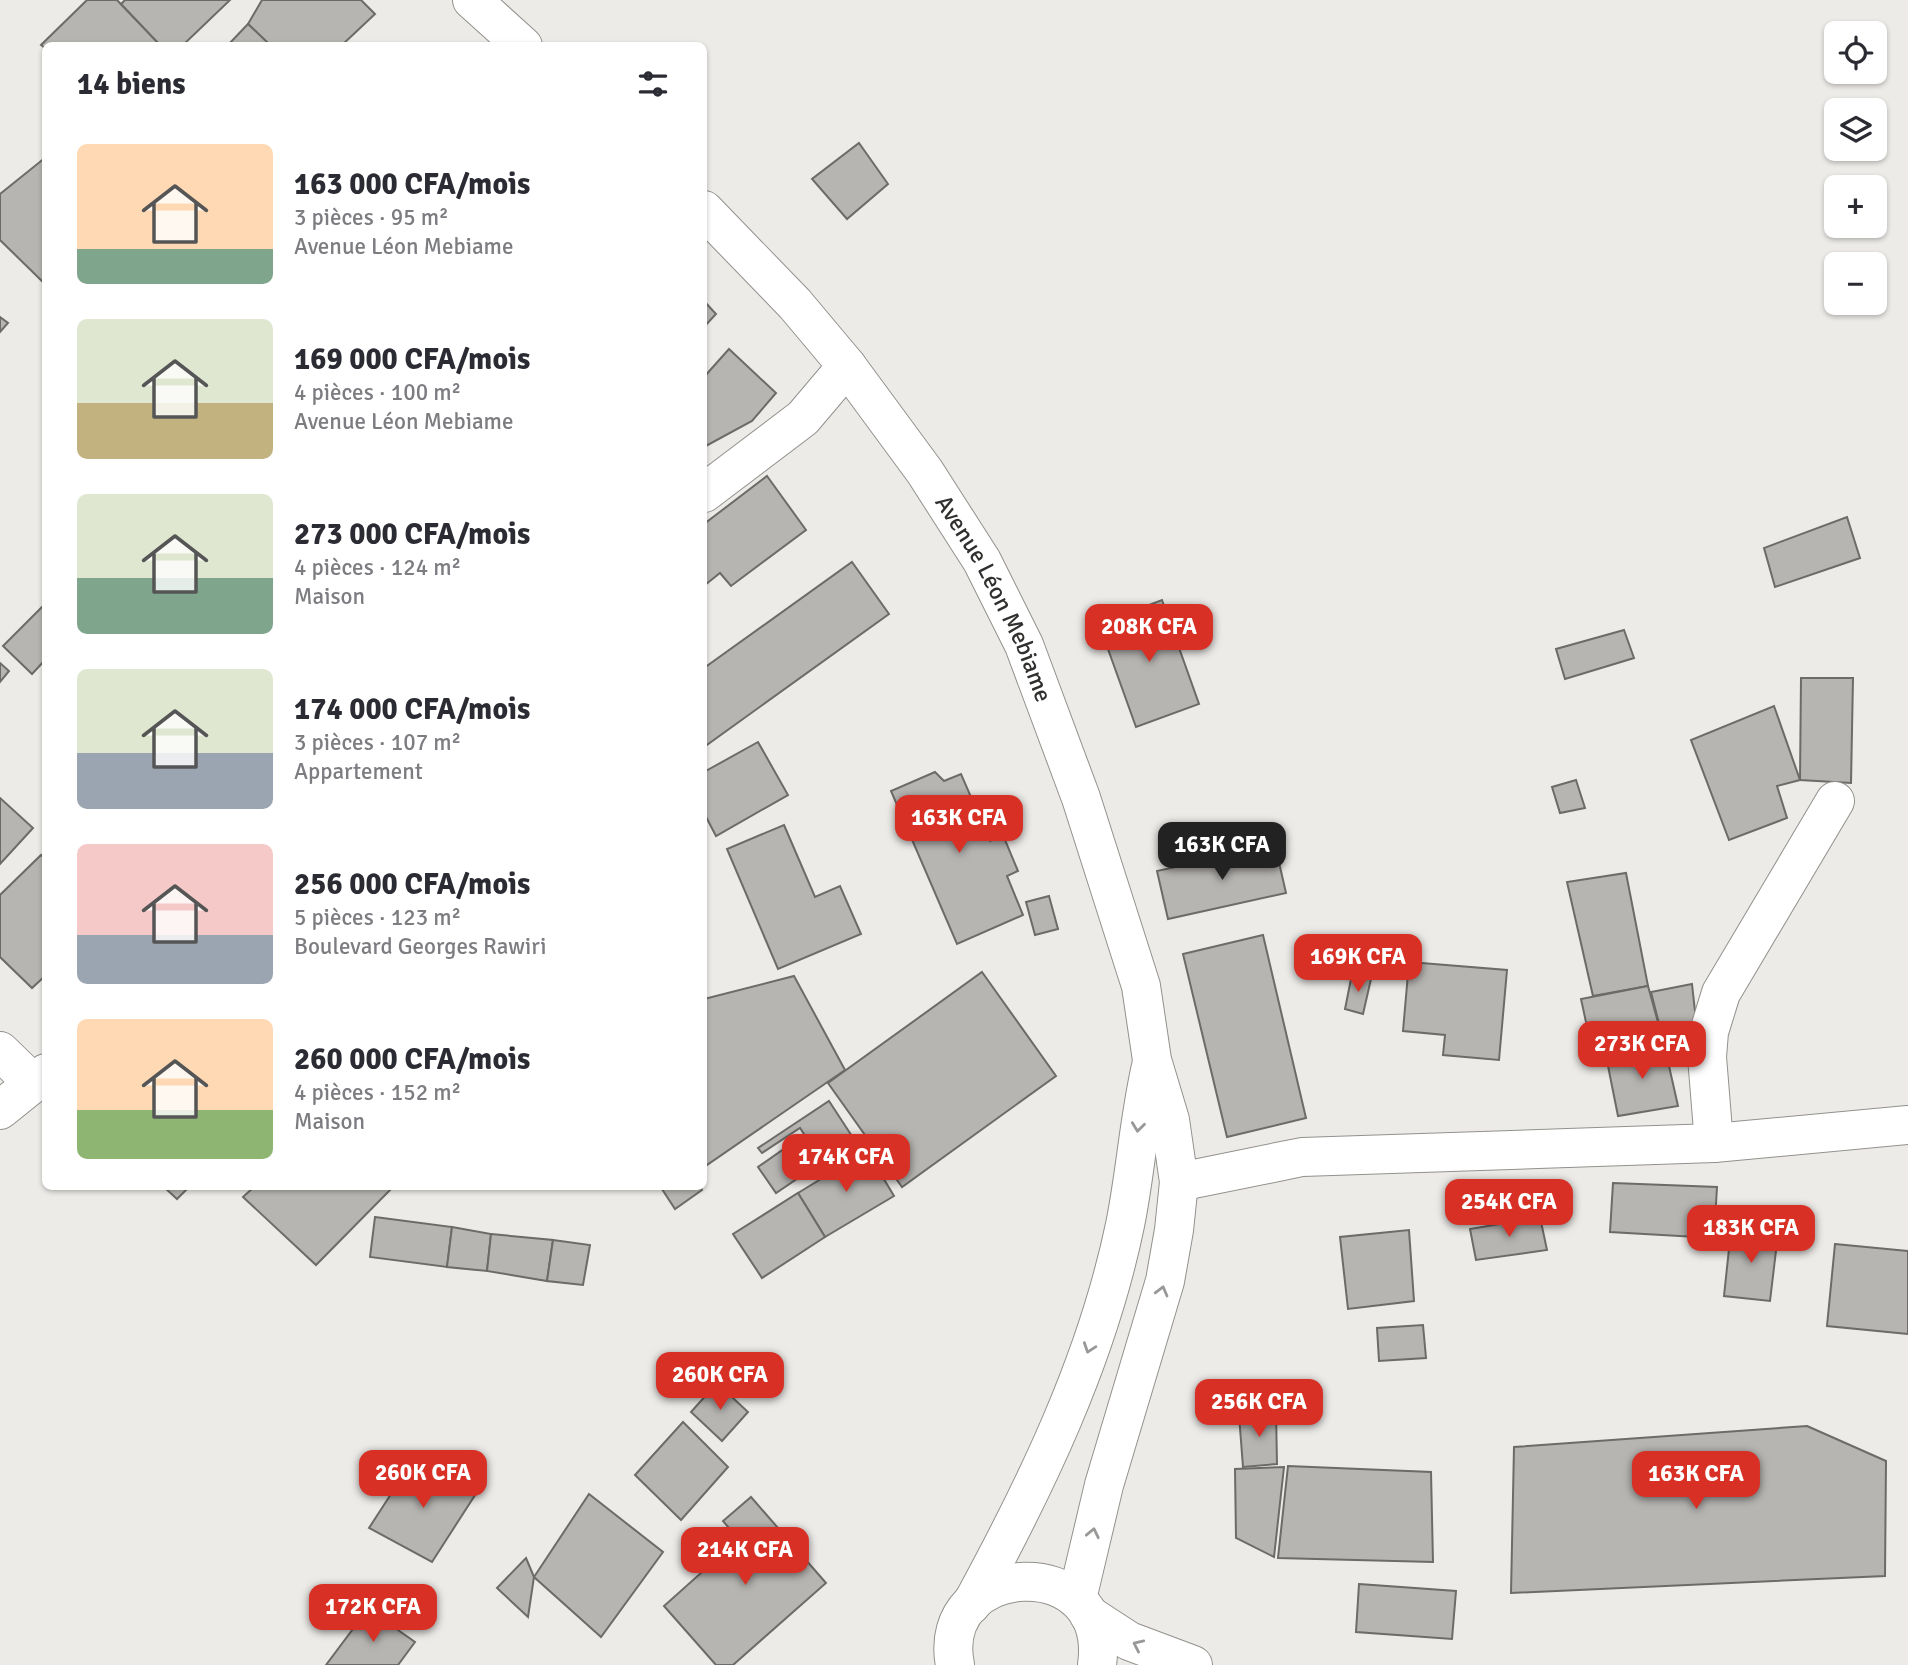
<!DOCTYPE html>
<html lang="fr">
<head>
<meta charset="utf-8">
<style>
  body { margin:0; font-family:Signika,sans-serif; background:#f2f2f3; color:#2b2b33; height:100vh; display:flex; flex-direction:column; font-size:26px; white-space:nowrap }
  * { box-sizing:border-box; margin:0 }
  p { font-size:23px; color:#7c7c81 }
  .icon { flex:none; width:38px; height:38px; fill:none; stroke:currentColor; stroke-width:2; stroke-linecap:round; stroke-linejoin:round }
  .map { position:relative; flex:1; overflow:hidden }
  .side { position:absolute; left:42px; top:42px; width:665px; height:1148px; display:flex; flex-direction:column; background:#fff; border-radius:10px; box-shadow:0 2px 5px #0004 }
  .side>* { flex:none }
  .fabs { position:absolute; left:1824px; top:21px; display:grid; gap:14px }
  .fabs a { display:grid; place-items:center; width:63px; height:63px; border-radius:10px; background:#fff; box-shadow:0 2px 5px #0004; font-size:35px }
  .price { position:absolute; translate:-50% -60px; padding:0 16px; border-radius:14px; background:#d93025; color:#fff; font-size:23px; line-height:46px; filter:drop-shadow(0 2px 4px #0008) }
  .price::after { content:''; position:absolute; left:50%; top:42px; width:21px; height:16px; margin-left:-10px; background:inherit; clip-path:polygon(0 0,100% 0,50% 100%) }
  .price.current { background:#222; color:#fff }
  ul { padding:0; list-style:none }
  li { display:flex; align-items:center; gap:21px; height:175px; padding:0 35px }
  li span { display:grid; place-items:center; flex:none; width:196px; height:140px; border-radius:10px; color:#555 }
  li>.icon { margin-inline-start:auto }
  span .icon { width:84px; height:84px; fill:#fffc; stroke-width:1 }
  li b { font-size:30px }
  h2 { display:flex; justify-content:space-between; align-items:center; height:84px; padding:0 35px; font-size:30px }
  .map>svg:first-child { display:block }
</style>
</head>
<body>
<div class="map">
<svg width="1908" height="1665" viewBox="0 0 1908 1665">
  <rect width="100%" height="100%" fill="#edebe8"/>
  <!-- building -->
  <g fill="#b7b5b2" stroke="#6c6b67" stroke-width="2">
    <path d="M87 0H117L161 46H46V49L41 45Z"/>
    <path d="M125 0H230L182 46H161L121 4Z"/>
    <path d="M262 0H361L375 14 341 46H271L248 24Z"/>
    <path d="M248 24 271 46H227Z"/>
    <path d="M859 143 888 184 847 219 812 179Z"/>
    <path d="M46 157V285L0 240V194Z"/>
    <path d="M704 301 716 314 704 327Z"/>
    <path d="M0 317 8 323 0 332Z"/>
    <path d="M729 349 776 393 752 421 704 447V377Z"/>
    <path d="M767 476 806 530 731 586 720 573 705 585 704 524Z"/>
    <path d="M1847 517 1860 558 1775 587 1764 548Z"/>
    <path d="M852 562 889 614 704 747V668Z"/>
    <path d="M1162 600 1199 704 1136 727 1099 624Z"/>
    <path d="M42 607 46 611V659L32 674 3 646Z"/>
    <path d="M1624 630 1634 658 1565 679 1556 649Z"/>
    <path d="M0 663 9 671 0 682Z"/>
    <path d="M1801 678H1853L1851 783 1800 780Z"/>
    <path d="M1774 706 1800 780 1777 786 1787 818 1729 840 1691 740Z"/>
    <path d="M758 742 788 795 716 836 704 813V772Z"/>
    <path d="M935 772 944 781 961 774 990 841 1003 835 1018 871 1007 876 1023 915 957 944 891 791Z"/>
    <path d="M1576 780 1585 808 1560 813 1552 787Z"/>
    <path d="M0 798 33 828 0 864Z"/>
    <path d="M784 825 815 897 840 886 861 934 778 969 727 849Z"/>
    <path d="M1275 845 1286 893 1168 919 1157 871Z"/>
    <path d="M41 855 46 860V975L32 988 0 957V895Z"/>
    <path d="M1626 873 1648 986 1593 996 1567 882Z"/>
    <path d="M1049 896 1058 929 1035 935 1026 902Z"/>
    <path d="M1263 935 1306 1118 1227 1137 1183 954Z"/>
    <path d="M1409 962 1507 970 1499 1060 1443 1055 1445 1035 1403 1031Z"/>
    <path d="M982 972 1056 1076 902 1187 828 1083Z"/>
    <path d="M1352 974 1371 979 1363 1014 1345 1009Z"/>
    <path d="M794 976 845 1070 704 1167V999Z"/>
    <path d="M1692 984 1699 1048 1667 1055 1651 992Z"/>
    <path d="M1648 986 1664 1044 1594 1059 1581 999Z"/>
    <path d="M1664 1044 1678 1106 1618 1116 1606 1056Z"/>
    <path d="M829 1101 861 1150 829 1172 800 1128 762 1153 758 1148Z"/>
    <path d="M801 1137 819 1164 776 1193 758 1167Z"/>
    <path d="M867 1151 894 1196 825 1237 798 1193Z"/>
    <path d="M1613 1183 1717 1187 1714 1238 1610 1232Z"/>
    <path d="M163 1186H190L177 1199Z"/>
    <path d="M255 1186H394L316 1265 243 1197Z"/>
    <path d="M660 1186H700L702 1190 675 1209Z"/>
    <path d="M798 1193 825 1237 762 1278 733 1234Z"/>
    <path d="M375 1217 452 1227 447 1267 370 1257Z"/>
    <path d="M1540 1217 1547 1250 1476 1260 1470 1229Z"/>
    <path d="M452 1227 491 1234 487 1271 447 1267Z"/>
    <path d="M1409 1230 1414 1301 1348 1309 1340 1237Z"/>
    <path d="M1731 1230 1778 1234 1770 1301 1724 1296Z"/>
    <path d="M491 1234 553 1240 547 1281 487 1271Z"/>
    <path d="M553 1240 590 1245 583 1285 547 1281Z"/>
    <path d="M1835 1244 1908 1251V1334L1827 1326Z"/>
    <path d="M1423 1325 1426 1358 1379 1361 1377 1328Z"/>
    <path d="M717 1383 748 1412 722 1441 691 1412Z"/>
    <path d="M1276 1411 1277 1464 1243 1467 1239 1415Z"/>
    <path d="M683 1422 728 1467 681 1520 635 1475Z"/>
    <path d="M1807 1426 1886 1461 1885 1576 1511 1593 1514 1447Z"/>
    <path d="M415 1457 477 1492 432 1562 369 1528Z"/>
    <path d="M1288 1466 1431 1472 1433 1562 1278 1558Z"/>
    <path d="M1284 1467 1274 1557 1236 1538 1235 1469Z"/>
    <path d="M589 1494 663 1552 601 1637 534 1577Z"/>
    <path d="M751 1497 826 1583 733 1665H716L664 1606 720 1556 710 1545 729 1528 723 1521Z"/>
    <path d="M526 1558 534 1577 528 1617 497 1588Z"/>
    <path d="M1359 1584 1456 1591 1452 1639 1356 1632Z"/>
    <path d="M368 1609 415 1642 398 1665H326Z"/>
  </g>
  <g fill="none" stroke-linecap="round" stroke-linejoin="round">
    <!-- street casing -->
    <g stroke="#92918d" stroke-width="40">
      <g id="street">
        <path d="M704 493 803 418 847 366"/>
        <path d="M0 1051 33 1083"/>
        <path d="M0 1110 46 1073"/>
        <path d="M1714 1143 1707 1057 1709 1032 1721 993 1835 801"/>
        <path d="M1179 1182 1302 1157 1714 1143 1908 1125"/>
      </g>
    </g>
    <!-- secondary casing -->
    <g stroke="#92918d" stroke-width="40">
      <g id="secondary">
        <path d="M472 0 523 46"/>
        <path id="s1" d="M704 210 795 304 847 366 925 472 982 561 1024 645 1081 798 1141 986 1152 1060 1170 1120 1179 1182 1174 1230 1165 1281 1104 1485 1077 1599"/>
        <path d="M971 1605C1036 1486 1097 1360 1125 1225 1136 1171 1139 1116 1152 1062"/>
      </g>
    </g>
    <!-- primary casing -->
    <g stroke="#92918d" stroke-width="40">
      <g id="primary">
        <path d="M1089 1615 1129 1641 1193 1665"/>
        <path d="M955 1665C934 1559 1113 1549 1097 1665"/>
      </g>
    </g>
    <!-- street -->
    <use href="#street" stroke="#fff" stroke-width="38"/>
    <!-- secondary -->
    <use href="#secondary" stroke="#fff" stroke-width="38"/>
    <!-- primary -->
    <use href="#primary" stroke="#fff" stroke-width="38"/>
  </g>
  <!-- one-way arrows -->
  <defs><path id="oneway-chevron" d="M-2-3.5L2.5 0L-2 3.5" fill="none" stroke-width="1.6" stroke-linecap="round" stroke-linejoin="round" transform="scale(1.75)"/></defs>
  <g stroke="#989897">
    <use href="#oneway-chevron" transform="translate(1138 1127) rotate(97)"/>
    <use href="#oneway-chevron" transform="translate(1162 1291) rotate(-75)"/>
    <use href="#oneway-chevron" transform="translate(1089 1348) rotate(109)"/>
    <use href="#oneway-chevron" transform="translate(1093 1533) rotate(-78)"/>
    <use href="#oneway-chevron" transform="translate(1138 1645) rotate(-155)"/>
  </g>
  <g text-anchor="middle" stroke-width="6" stroke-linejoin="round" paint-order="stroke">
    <!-- street labels -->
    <g font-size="24" fill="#31302f" stroke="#fbf9f5">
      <text dy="8" stroke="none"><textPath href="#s1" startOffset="488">Avenue Léon Mebiame</textPath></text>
    </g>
  </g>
</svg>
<div class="fabs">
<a><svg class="icon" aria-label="locate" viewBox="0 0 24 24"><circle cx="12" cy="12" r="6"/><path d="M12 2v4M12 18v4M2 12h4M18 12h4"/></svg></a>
<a><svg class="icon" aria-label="layers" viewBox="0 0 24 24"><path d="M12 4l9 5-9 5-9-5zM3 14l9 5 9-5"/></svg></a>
<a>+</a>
<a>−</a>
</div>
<b class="price" style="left:1149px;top:664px">208K CFA</b>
<b class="price" style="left:959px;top:855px">163K CFA</b>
<b class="price current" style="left:1222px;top:882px">163K CFA</b>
<b class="price" style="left:1358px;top:994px">169K CFA</b>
<b class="price" style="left:1642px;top:1081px">273K CFA</b>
<b class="price" style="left:846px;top:1194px">174K CFA</b>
<b class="price" style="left:1509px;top:1239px">254K CFA</b>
<b class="price" style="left:1751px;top:1265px">183K CFA</b>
<b class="price" style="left:720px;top:1412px">260K CFA</b>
<b class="price" style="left:1259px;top:1439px">256K CFA</b>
<b class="price" style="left:423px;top:1510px">260K CFA</b>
<b class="price" style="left:1696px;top:1511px">163K CFA</b>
<b class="price" style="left:745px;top:1587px">214K CFA</b>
<b class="price" style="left:373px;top:1644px">172K CFA</b>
<section class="side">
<h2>14 biens<svg class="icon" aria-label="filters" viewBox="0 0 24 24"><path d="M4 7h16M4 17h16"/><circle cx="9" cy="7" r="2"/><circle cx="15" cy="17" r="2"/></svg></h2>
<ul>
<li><span style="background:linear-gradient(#ffd9b3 75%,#7fa58c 0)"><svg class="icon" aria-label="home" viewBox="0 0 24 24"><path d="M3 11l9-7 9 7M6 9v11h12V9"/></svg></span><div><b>163 000 CFA/mois</b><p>3 pièces · 95 m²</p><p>Avenue Léon Mebiame</p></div></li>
<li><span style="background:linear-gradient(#dfe7d0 60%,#c2b280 0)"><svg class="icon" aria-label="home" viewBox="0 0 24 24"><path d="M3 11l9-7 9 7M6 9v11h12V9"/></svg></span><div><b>169 000 CFA/mois</b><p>4 pièces · 100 m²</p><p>Avenue Léon Mebiame</p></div></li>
<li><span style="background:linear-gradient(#dfe7d0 60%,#7fa58c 0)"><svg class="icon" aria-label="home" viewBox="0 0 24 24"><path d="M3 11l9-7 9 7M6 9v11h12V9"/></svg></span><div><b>273 000 CFA/mois</b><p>4 pièces · 124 m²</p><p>Maison</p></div></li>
<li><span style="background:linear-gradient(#dfe7d0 60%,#9aa5b1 0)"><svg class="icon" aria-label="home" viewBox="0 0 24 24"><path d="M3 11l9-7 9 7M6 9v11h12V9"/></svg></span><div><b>174 000 CFA/mois</b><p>3 pièces · 107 m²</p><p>Appartement</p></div></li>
<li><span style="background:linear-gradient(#f6c9c9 65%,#9aa5b1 0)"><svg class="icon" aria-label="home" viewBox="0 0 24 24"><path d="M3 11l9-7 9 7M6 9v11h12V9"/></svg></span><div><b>256 000 CFA/mois</b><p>5 pièces · 123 m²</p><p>Boulevard Georges Rawiri</p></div></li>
<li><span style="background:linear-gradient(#ffd9b3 65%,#8fb573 0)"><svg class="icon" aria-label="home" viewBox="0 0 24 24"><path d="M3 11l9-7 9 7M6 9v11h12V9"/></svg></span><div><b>260 000 CFA/mois</b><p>4 pièces · 152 m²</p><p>Maison</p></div></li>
</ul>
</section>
</div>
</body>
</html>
